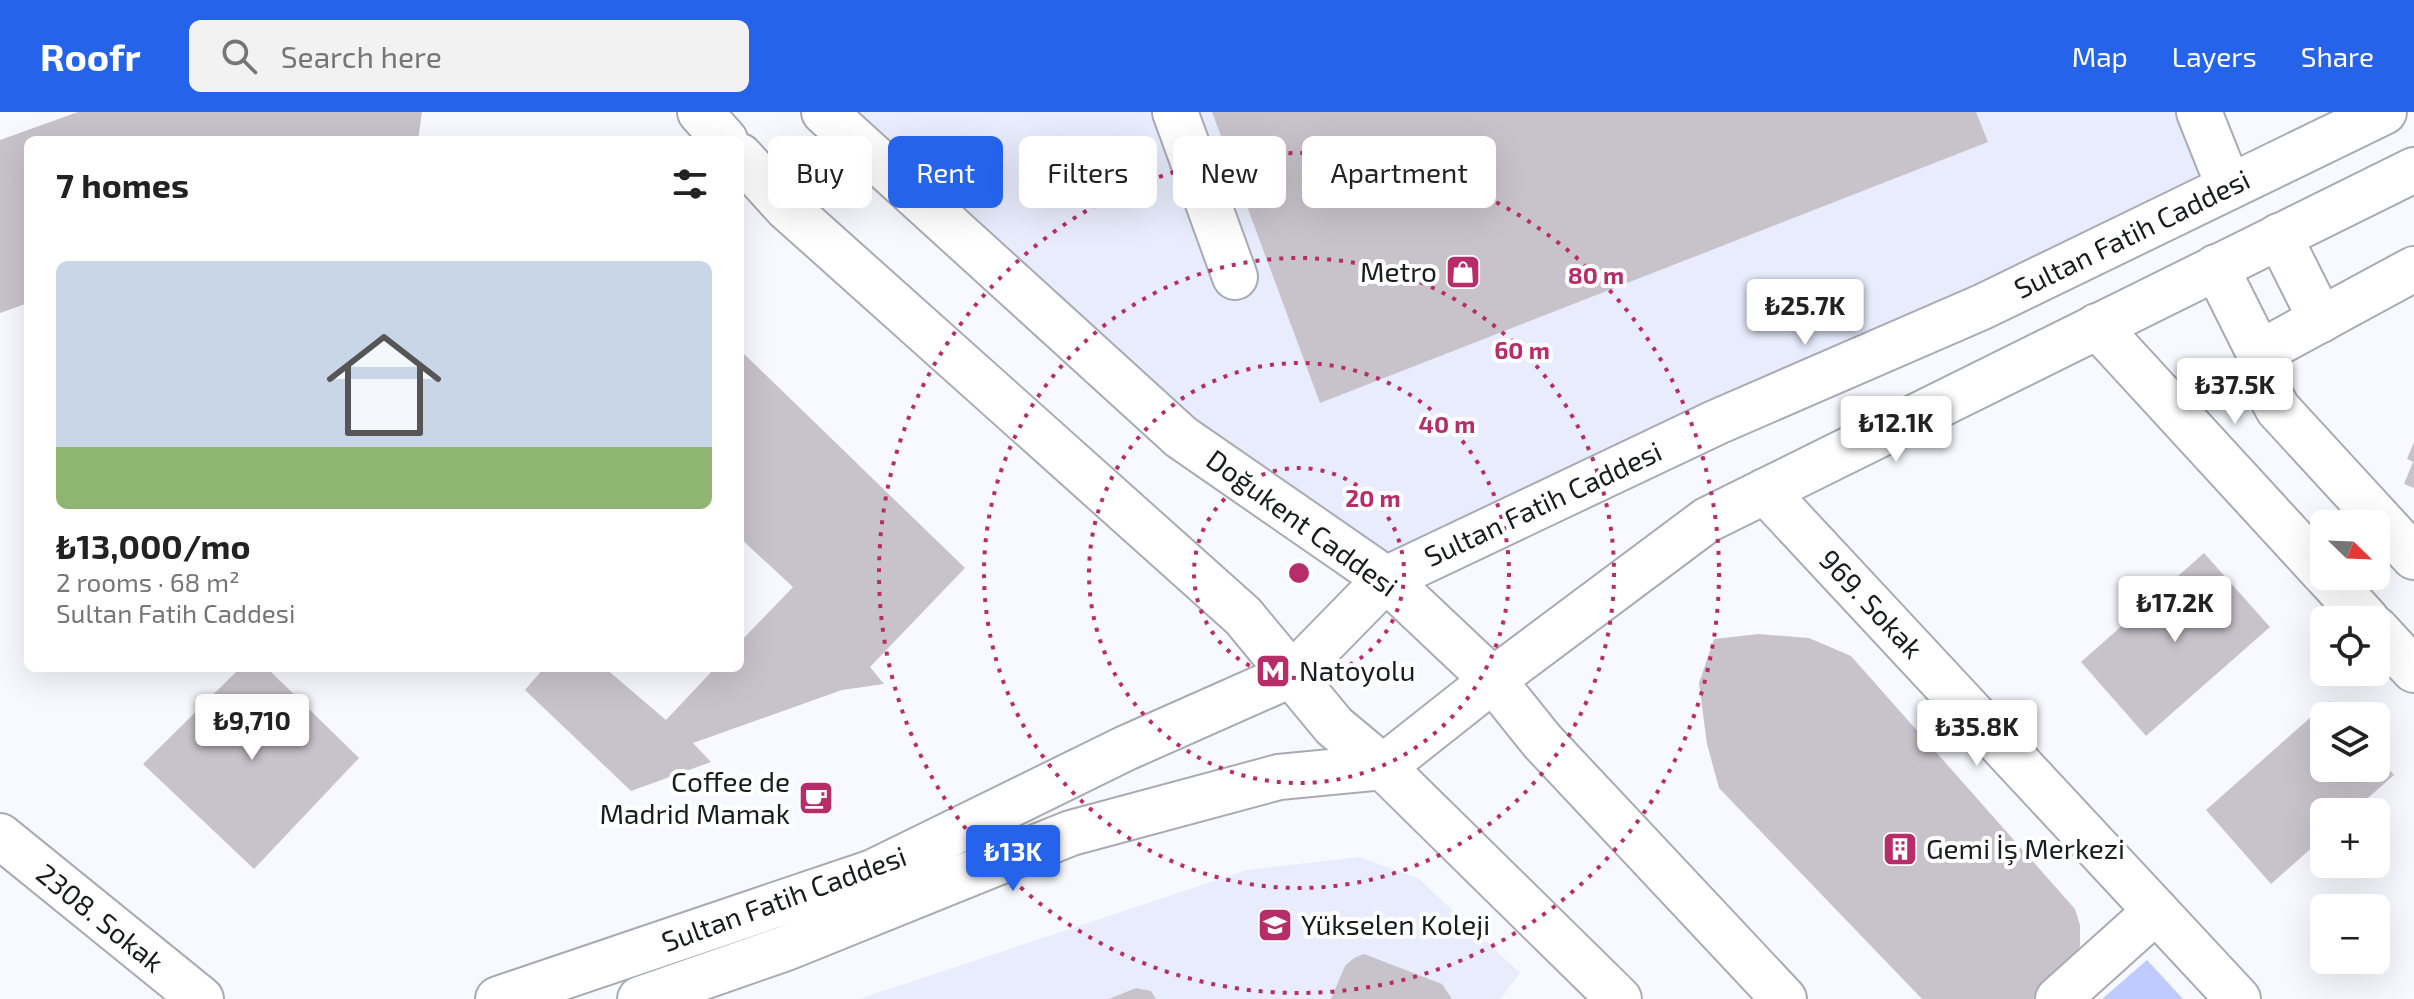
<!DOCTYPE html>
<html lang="en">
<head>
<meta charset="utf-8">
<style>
  body { margin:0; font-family:"Exo 2",sans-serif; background:#f2f2f2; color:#222; height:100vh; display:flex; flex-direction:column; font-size:30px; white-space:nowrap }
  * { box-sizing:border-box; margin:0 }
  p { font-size:26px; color:#767676 }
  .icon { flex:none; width:44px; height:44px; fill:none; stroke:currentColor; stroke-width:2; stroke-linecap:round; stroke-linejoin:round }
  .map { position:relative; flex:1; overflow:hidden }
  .side { position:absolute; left:24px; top:24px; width:720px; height:536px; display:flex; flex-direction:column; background:#fff; border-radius:12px; box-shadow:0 8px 32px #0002 }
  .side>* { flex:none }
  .top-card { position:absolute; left:768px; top:24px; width:760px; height:72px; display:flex; gap:16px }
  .needle { width:52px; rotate:113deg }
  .fabs { position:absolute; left:2310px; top:398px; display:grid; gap:16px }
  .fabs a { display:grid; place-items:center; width:80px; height:80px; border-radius:12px; background:#fff; box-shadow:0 8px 32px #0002; font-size:40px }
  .price { position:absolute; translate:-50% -68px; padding:0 18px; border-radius:8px; background:#fff; color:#222; font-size:26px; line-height:52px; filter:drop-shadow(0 2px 4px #0008) }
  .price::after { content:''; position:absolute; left:50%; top:48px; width:24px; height:18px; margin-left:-12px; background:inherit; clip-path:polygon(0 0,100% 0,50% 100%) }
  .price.selected { background:#2563eb; color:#fff }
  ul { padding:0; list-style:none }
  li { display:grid; align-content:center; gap:16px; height:424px; padding:0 32px }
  li span { display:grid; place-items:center; height:248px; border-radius:12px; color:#555 }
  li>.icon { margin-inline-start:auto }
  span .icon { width:144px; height:144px; fill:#fffc; stroke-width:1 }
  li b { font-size:34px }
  h2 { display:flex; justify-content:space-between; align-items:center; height:96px; padding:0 32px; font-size:34px }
  .tag { padding:0 28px; border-radius:12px; background:#fff; box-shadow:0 8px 32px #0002; font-size:28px; line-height:72px }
  .tag.selected { background:#2563eb; color:#fff }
  header { display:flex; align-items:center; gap:48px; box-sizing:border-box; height:112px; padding:0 40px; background:#2563eb; color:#fff }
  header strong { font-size:38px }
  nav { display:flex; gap:44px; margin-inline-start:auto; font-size:28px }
  .search { width:560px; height:72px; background:#f2f2f2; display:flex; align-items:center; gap:20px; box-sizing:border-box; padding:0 28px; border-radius:12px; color:#767676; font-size:30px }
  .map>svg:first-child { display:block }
</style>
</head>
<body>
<header>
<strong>Roofr</strong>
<div class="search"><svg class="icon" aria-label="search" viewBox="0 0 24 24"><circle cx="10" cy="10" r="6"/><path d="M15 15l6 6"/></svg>Search here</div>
<nav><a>Map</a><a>Layers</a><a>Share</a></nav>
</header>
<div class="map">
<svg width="2414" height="887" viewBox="0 0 2414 887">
  <rect width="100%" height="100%" fill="#f8f9fe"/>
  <!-- built -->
  <g fill="#e8ecfc">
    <path d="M824 0H2199L2229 75 1386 467 1180 325Z"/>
    <path d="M1359 745 1418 766 1520 861 1500 887H859L1247 758Z"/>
  </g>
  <!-- green -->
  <path fill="#bfcbfd" d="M2147 848 2183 887H2102Z"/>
  <!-- building -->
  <g fill="#c8c3ca">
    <path d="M78 0H422L418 28H28V191L0 201V28Z"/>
    <path d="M1212 0H1976L1988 30 1320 291Z"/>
    <path d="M740 238 965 456 870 555 884 572 842 578 693 631 711 650 631 679 525 578 544 556H605L666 608 715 556H740V530L793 475 740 426Z"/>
    <path d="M2414 330V376L2404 372 2413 350 2407 347Z"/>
    <path d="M2204 441 2270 515 2146 624 2081 550Z"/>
    <path d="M1759 522 1809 526 1851 544 2075 797 2080 813V834L2073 850 2033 887H1922L1719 676 1707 632 1699 571 1714 527Z"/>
    <path d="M240 556H267L359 646 254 757 143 652Z"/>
    <path d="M2329 589 2342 604H2324V656H2376V643L2394 663 2352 700H2324V725L2271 772 2206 698Z"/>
    <path d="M1364 842 1442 872 1452 887H1331L1345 854 1354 846Z"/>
    <path d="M1136 876 1151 879 1156 887H1109Z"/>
  </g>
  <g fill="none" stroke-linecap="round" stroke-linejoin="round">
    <!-- minor casing -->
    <g stroke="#a9abb3" stroke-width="48">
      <g id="minor">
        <path d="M1175 0 1235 165"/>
        <path d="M2199 0 2229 75"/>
        <path d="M2279 124 2321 208"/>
        <path d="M2216 155 2259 241 2262 268 2278 297 2414 445"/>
        <path d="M2097 214 2324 461"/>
        <path d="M2259 241 2414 157"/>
        <path d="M1765 379 2238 887"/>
        <path d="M2327 464 2367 508"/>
        <path d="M2376 517 2414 558"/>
        <path d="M0 724 201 887"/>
        <path d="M498 887 873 760 1126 636 1293 562"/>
        <path d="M640 887 786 836 1071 721 1279 665 1383 655"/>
        <path d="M2058 887 2156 799"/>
      </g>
    </g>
    <!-- major casing -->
    <g stroke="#a9abb3" stroke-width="48">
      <g id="major">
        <path d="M700 0 725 28"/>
        <path d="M824 0 1181 325 1386 467 1493 568 1542 629 1784 887"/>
        <path d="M740 44 786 95 1243 504 1334 614 1383 655 1619 887"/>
        <path d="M1293 562 1386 467 1717 310 1982 195 2384 0"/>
        <path d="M1383 655 1493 568 1707 408 2414 58"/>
      </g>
    </g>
    <!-- minor -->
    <use href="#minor" stroke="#fff" stroke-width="44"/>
    <!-- major -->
    <use href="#major" stroke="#fff" stroke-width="44"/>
  </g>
  <!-- distance rings -->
  <g fill="none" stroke="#b72d69" stroke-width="4" stroke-dasharray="4 8">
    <circle cx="1299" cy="461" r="105"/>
    <circle cx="1299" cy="461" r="210"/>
    <circle cx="1299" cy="461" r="315"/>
    <circle cx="1299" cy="461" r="420"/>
  </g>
  <!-- icons -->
  <defs>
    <g id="shop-square" transform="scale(1.8)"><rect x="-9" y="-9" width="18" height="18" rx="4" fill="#b72d69" stroke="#fff"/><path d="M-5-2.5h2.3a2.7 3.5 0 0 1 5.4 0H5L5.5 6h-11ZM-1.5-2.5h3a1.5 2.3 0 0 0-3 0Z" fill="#fff"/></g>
    <g id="metro-square" transform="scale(1.8)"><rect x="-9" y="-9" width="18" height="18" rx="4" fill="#b72d69" stroke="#fff"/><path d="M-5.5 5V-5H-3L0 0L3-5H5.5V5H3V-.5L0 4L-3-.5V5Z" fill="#fff"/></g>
    <g id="cafe-square" transform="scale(1.8)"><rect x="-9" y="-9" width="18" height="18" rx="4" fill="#b72d69" stroke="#fff"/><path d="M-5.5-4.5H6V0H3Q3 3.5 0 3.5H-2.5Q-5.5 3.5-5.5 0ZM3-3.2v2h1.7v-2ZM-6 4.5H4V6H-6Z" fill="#fff"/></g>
    <g id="building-square" transform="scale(1.8)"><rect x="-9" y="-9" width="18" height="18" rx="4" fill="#b72d69" stroke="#fff"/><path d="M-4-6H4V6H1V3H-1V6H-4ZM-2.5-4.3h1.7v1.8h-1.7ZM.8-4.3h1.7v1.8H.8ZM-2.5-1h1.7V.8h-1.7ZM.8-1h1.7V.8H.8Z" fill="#fff"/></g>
    <g id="school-square" transform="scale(1.8)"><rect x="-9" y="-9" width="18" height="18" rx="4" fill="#b72d69" stroke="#fff"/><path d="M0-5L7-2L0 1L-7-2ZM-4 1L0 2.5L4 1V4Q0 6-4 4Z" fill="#fff"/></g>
  </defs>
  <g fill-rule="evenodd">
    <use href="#shop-square" x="1463" y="160"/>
    <use href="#metro-square" x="1273" y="559"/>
    <use href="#cafe-square" x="816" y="686"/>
    <use href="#building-square" x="1900" y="737"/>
    <use href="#school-square" x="1275" y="813"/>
  </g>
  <g text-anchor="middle" stroke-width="8" stroke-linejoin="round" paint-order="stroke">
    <!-- street labels -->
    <g font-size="28" fill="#1b1c1f" stroke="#fff">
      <text transform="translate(2132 122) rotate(-26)" y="10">Sultan Fatih Caddesi</text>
      <text transform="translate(1543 392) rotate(-25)" y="10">Sultan Fatih Caddesi</text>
      <text transform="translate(1302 411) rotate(36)" y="10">Doğukent Caddesi</text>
      <text transform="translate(1871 492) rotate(47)" y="10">969. Sokak</text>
      <text transform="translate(784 787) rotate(-20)" y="10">Sultan Fatih Caddesi</text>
      <text transform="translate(100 806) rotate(39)" y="10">2308. Sokak</text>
    </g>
    <!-- poi labels -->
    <g font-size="28" fill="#1b1c1f" stroke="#fff" text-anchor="start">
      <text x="1437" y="170" text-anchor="end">Metro</text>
      <text x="1299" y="569">Natoyolu</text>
      <text x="790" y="680" text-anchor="end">Coffee de<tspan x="790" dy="32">Madrid Mamak</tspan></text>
      <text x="1926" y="747">Gemi İş Merkezi</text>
      <text x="1301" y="823">Yükselen Koleji</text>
    </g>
  </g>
  <circle cx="1299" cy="461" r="12" fill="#b72d69" stroke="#fff" stroke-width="4"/>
  <g font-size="24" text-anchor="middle" font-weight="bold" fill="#b72d69" stroke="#fff" stroke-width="8" stroke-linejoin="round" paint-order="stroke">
    <text x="1596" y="172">80 m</text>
    <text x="1522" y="247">60 m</text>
    <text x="1447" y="321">40 m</text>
    <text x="1373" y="395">20 m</text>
  </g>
</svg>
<div class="fabs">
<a><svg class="needle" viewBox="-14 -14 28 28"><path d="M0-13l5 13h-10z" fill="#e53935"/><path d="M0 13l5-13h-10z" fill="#767676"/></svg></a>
<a><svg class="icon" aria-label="locate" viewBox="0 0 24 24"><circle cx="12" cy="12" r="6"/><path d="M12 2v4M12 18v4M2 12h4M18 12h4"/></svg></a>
<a><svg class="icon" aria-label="layers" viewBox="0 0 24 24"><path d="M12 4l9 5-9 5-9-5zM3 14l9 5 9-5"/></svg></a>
<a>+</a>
<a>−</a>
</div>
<b class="price" style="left:1805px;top:235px">₺25.7K</b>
<b class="price" style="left:2235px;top:314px">₺37.5K</b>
<b class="price" style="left:1896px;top:352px">₺12.1K</b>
<b class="price" style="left:2175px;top:532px">₺17.2K</b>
<b class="price" style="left:252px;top:650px">₺9,710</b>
<b class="price" style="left:1977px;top:656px">₺35.8K</b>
<b class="price selected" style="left:1013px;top:781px">₺13K</b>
<div class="top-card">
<a class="tag">Buy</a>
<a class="tag selected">Rent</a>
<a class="tag">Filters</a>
<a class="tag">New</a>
<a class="tag">Apartment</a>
</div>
<section class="side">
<h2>7 homes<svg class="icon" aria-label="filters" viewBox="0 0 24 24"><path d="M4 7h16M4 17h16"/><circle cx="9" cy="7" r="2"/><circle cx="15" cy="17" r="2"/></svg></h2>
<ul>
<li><span style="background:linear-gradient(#c9d6e8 75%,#8fb573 0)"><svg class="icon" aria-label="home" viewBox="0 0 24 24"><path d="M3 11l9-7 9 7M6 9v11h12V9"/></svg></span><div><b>₺13,000/mo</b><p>2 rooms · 68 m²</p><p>Sultan Fatih Caddesi</p></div></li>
</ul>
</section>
</div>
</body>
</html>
